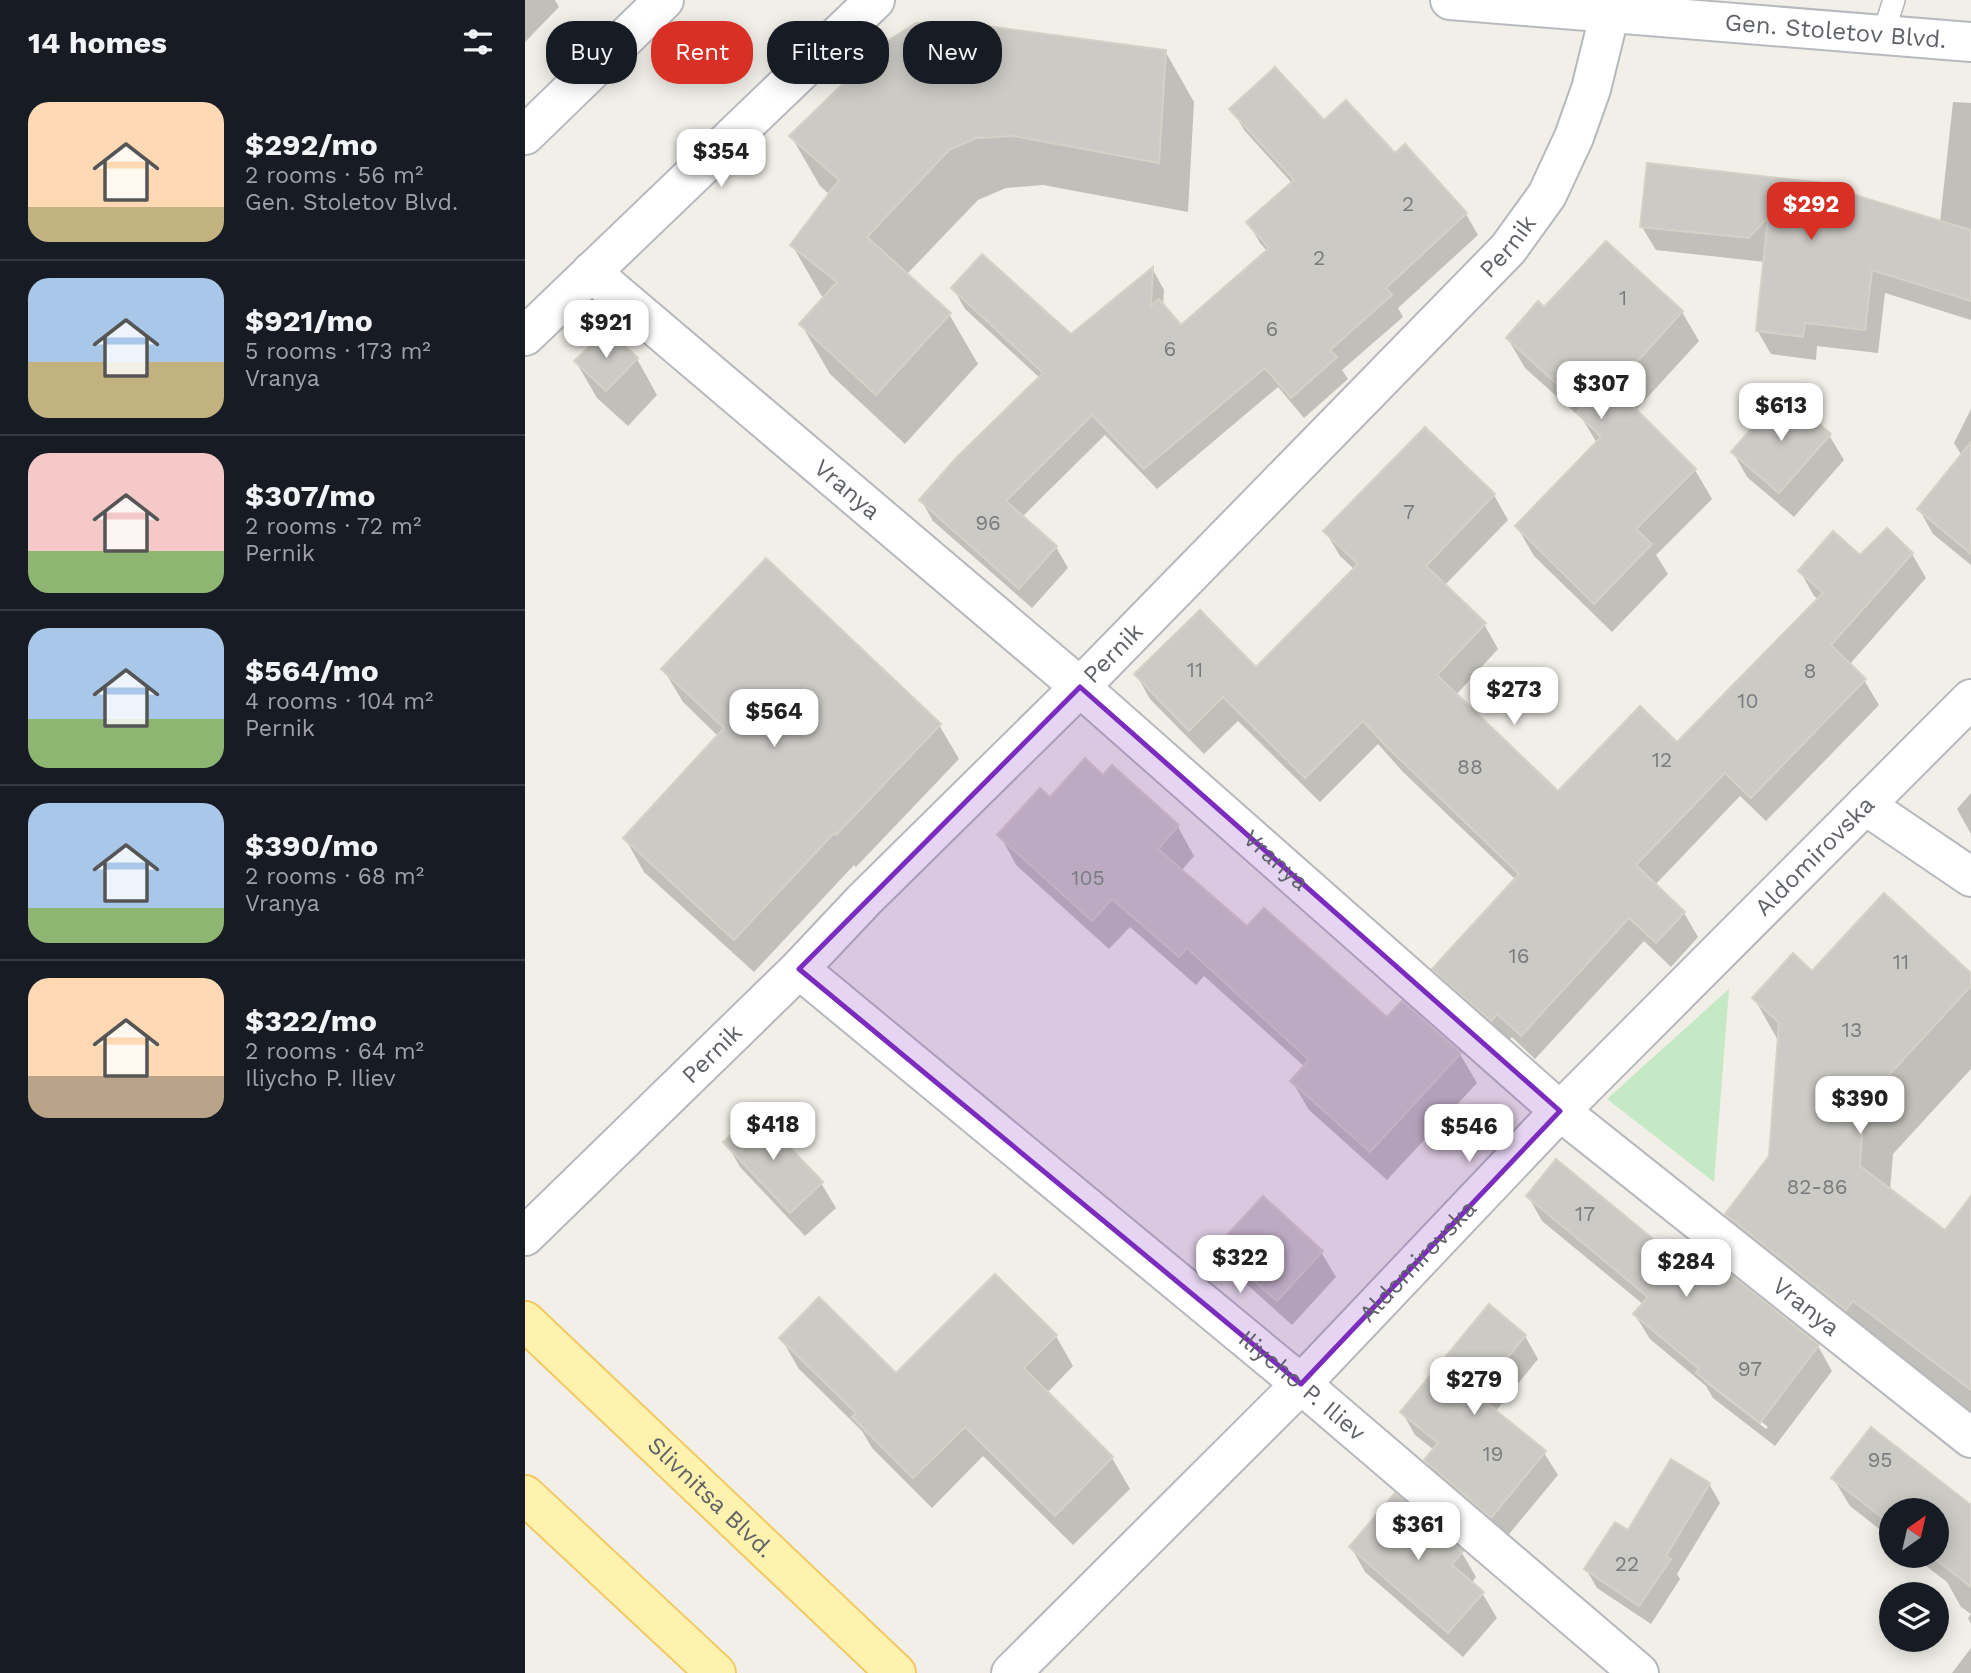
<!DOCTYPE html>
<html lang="en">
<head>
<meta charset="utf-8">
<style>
  body { margin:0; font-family:"Work Sans",sans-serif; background:#20242c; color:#f1f3f6; height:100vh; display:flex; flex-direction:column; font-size:26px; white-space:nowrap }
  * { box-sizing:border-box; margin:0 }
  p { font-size:23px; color:#9ea1a6 }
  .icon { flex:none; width:38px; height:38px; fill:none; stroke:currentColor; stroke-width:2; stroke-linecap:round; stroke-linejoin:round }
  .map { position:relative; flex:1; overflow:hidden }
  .side { display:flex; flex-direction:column; background:#171b24; width:525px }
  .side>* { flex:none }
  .top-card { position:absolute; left:21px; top:21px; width:665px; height:63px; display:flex; gap:14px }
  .needle { width:46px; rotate:34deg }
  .buttons { position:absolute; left:1354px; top:1498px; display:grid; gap:14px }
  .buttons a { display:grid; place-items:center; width:70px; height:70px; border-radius:50%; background:#171b24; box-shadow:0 4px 18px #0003; font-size:35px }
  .price { position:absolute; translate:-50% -60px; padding:0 16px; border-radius:14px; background:#fff; color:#222; font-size:23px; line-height:46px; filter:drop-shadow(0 2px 4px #0008) }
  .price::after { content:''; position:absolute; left:50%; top:42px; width:21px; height:16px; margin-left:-10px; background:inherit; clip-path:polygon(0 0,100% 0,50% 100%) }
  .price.on { background:#d93025; color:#fff }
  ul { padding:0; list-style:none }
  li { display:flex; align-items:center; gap:21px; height:175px; padding:0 28px }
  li+li { border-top:2px solid #363941 }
  li span { display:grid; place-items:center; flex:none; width:196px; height:140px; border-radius:21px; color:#555 }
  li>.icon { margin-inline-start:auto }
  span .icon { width:84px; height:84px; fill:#fffc; stroke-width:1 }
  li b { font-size:30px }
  h2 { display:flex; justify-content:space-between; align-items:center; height:84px; padding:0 28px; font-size:30px }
  .chip { padding:0 24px; border-radius:28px; background:#171b24; box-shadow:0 4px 18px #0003; font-size:24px; line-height:63px }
  .chip.on { background:#d93025; color:#fff }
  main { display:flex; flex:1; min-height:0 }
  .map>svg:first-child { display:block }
</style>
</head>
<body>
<main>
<section class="side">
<h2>14 homes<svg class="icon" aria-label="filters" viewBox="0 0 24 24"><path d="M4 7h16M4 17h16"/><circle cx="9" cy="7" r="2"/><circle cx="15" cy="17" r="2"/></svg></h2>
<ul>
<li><span style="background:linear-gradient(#ffd9b3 75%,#c2b280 0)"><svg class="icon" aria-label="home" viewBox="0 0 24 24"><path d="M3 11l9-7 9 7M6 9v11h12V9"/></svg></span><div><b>$292/mo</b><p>2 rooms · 56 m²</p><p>Gen. Stoletov Blvd.</p></div></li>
<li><span style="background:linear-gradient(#a9c7e8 60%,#c2b280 0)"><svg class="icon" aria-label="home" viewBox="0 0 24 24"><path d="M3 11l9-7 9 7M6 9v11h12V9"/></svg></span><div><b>$921/mo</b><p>5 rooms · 173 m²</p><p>Vranya</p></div></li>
<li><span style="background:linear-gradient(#f6c9c9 70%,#8fb573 0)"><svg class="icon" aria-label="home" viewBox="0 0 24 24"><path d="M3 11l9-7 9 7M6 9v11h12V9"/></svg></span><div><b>$307/mo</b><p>2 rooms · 72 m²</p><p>Pernik</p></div></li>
<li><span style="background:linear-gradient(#a9c7e8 65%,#8fb573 0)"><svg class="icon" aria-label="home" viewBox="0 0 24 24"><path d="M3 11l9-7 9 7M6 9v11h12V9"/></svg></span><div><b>$564/mo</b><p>4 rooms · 104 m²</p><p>Pernik</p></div></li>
<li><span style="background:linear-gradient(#a9c7e8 75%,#8fb573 0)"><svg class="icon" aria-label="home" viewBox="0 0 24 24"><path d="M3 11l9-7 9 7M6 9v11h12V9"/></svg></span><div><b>$390/mo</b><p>2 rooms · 68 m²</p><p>Vranya</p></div></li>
<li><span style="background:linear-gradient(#ffd9b3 70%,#b9a48a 0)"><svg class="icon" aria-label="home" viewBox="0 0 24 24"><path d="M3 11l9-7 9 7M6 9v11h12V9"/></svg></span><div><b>$322/mo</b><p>2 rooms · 64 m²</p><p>Iliycho P. Iliev</p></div></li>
</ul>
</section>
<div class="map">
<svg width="1446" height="1673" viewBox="0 0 1446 1673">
  <rect width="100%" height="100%" fill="#f1efe8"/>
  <!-- green -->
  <path fill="#c5e8c5" d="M1204 989 1189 1182 1082 1099Z"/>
  <!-- shadow -->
  <g fill="#0003" fill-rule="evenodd">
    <path d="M0 0H30L34 7 0 42Z"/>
    <path d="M640 51 669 102 663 212 518 185 481 188 453 200 381 275 424 314 453 364 380 444 305 374 276 324 299 298 296 295 267 245 305 195 295 186 266 136Z"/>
    <path d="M1428 102 1446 103V320L1360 293 1353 353 1292 346 1291 360 1246 354 1232 330 1240 262 1131 250 1117 227 1322 188 1327 196 1415 222Z"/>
    <path d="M707 109 799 123 870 156 880 147 941 214 953 235 873 308 878 317 817 370 823 379 779 418 753 387 632 489 580 435 497 517 531 547 543 568 507 608 408 521 396 500 515 378 440 309 428 288 545 337 628 270 639 290 638 306 656 327 743 252 735 243 723 222 767 183 719 130Z"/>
    <path d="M1019 309 1157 312 1174 341 1110 411 1170 470 1187 499 1131 555 1143 574 1087 632 1009 556 992 527 1072 443 1058 420 1000 368 983 339Z"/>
    <path d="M112 359 132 395 103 426 72 398 51 362Z"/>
    <path d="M1446 409V565L1408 534 1394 509 1437 456 1429 443Z"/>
    <path d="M1304 435 1319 460 1269 517 1222 477 1208 452Z"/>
    <path d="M969 495 983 520 919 586 959 624 973 649 931 695 1033 793 1152 744 1294 600 1289 596 1275 571 1335 558 1387 554 1401 578 1324 665 1339 680 1354 705 1241 821 1215 796 1130 885 1159 913 1173 937 1146 967 1119 941 1010 1059 987 1037 980 1044 923 993 909 969 991 880 878 772 853 744 795 802 713 721 679 754 625 699 611 674 731 669 830 570 815 556 800 531Z"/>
    <path d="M138 669 414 725 434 759 331 867 329 865 229 972 119 872 100 838 193 736 158 702Z"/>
    <path d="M588 767 653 827 669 856 656 871 722 929 862 1020 935 1054 952 1083 862 1180 784 1110 767 1081 780 1067 679 976 671 985 605 927 584 949 491 865 475 835 526 799 578 778Z"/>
    <path d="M1446 793V834L1432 809Z"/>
    <path d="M1287 974 1446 975V1069L1368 1154 1365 1191 1420 1232 1446 1225V1417L1232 1266 1202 1214 1246 1157 1254 1042 1229 998Z"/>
    <path d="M201 1142 296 1183 311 1208 280 1236 215 1167Z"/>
    <path d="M1003 1196 1161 1269 1293 1346 1307 1371 1250 1446 1188 1398 1181 1386 1125 1339 1110 1315 1119 1305 1017 1221ZM1179 1376 1243 1427 1241 1429 1179 1381Z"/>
    <path d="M693 1247 796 1252 811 1277 767 1325 708 1272Z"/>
    <path d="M531 1336 548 1366 522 1393 587 1458 605 1489 548 1545 458 1456 407 1508 347 1448 337 1431 274 1369 256 1338 371 1376Z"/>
    <path d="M1000 1336 1013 1359 970 1412 1019 1453 1033 1475 980 1539 914 1483 901 1460 909 1450 890 1435 877 1412Z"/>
    <path d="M1308 1478 1446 1513V1624L1443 1618 1446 1614 1436 1607 1422 1582 1388 1556H1412V1510H1367V1539L1325 1506Z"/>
    <path d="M1184 1484 1195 1503 1152 1574 1155 1579 1126 1624 1072 1588 1061 1569 1103 1533Z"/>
    <path d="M870 1496 937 1553 951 1577 946 1584 957 1593 972 1618 938 1657 840 1572 826 1547Z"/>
    <path d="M1446 1648V1673H1427Z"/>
  </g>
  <!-- building -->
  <g fill="#cccac5" stroke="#d6d1c6" stroke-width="2">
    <path d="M432 22 641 50 634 163 488 136 451 138 424 150 342 237 426 313 351 395 274 324 312 282 265 245 314 180 264 136 361 42 391 23Z"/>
    <path d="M750 67 799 120 821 100 870 153 880 144 942 213 861 288 867 295 805 350 812 357 766 398 740 368 619 469 567 415 481 501 532 546 494 589 394 500 432 457 518 373 426 288 457 254 546 334 628 267 626 306 634 299 656 325 744 248 721 222 769 180 704 109Z"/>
    <path d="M1122 163 1323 186V193L1446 230V301L1347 270 1340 330 1280 323 1278 337 1231 331 1243 217 1224 238 1115 227Z"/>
    <path d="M1081 241 1158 311 1089 387 1171 469 1111 529 1127 544 1069 604 990 526 1076 437 1052 413 1057 407 981 338 1013 301 1019 307Z"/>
    <path d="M83 329 113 358 81 391 49 361Z"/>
    <path d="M1258 392 1306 434 1254 493 1206 452Z"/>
    <path d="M900 427 970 494 901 566 961 623 912 675 1033 791 1115 706 1152 742 1298 593 1273 571 1308 531 1335 555 1362 528 1388 553 1306 645 1341 679 1226 798 1200 773 1111 865 1160 912 1131 943 1104 918 996 1036 972 1014 966 1021 907 969 994 874 862 747 838 721 780 778 698 697 664 731 609 674 675 610 731 667 833 564 798 531Z"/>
    <path d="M1446 442V554L1392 509Z"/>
    <path d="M241 558 416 724 311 835 309 833 209 940 98 838 199 728 136 669Z"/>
    <path d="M560 758 578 775 587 765 654 825 633 849 722 926 739 908 862 1017 877 1001 936 1053 845 1152 765 1081 784 1060 662 948 654 957 587 899 567 921 472 835 515 788 525 797Z"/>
    <path d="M1359 893 1446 973V986L1339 1102 1335 1166 1420 1230 1446 1196V1390L1328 1301 1321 1310 1200 1214 1244 1156 1254 1023 1227 998 1268 953 1287 971Z"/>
    <path d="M231 1112 298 1182 265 1213 198 1142Z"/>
    <path d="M1031 1159 1161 1266 1174 1249 1294 1345 1235 1423 1171 1373 1174 1369 1108 1314 1123 1297 1001 1196Z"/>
    <path d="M738 1196 798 1251 752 1301 691 1247Z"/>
    <path d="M470 1274 532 1335 499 1368 588 1457 530 1516 440 1427 388 1478 327 1417 331 1413 254 1338 294 1297 371 1373Z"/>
    <path d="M964 1304 1001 1335 952 1395 1021 1451 966 1518 899 1460 913 1443 875 1412Z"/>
    <path d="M1346 1427 1446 1505V1587L1406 1556H1412V1510H1367V1525L1306 1478Z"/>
    <path d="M1146 1459 1185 1483 1141 1556 1146 1559 1114 1606 1059 1569 1090 1522 1103 1530Z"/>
    <path d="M870 1493 938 1551 927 1565 959 1592 923 1633 824 1547Z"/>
  </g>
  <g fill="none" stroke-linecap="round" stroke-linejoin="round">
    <!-- lane casing -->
    <g stroke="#b5b8bc" stroke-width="24">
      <path id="lane" d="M1358 34 1369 0"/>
    </g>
    <!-- street casing -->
    <g stroke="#b5b8bc" stroke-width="42">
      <g id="street">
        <path id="s1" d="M66 272 555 687 1035 1111 1446 1438"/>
        <path d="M1340 805 1446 877"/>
        <path id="s2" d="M274 969 776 1384 1114 1673"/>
        <path id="s3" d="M0 1236 274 969 339 900 555 687 983 249 1022 195 1049 137 1066 89 1085 12"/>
        <path id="s4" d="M486 1673 776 1384 1035 1111 1446 699"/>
      </g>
    </g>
    <!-- secondary casing -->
    <g stroke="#b6babf" stroke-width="42">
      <g id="secondary">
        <path id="s5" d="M925 0 1446 42"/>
        <path d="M0 135 139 0"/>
        <path d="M0 336 350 0"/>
      </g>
    </g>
    <!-- primary casing -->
    <g stroke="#f2c960" stroke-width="42">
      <g id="primary">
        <path id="s6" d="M0 1321 371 1673"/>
        <path d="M0 1495 191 1673"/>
      </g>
    </g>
    <!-- lane -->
    <use href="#lane" stroke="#fff" stroke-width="21"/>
    <!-- street -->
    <use href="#street" stroke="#fff" stroke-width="38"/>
    <!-- secondary -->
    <use href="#secondary" stroke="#fff" stroke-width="38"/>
    <!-- primary -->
    <use href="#primary" stroke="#fff2af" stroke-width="38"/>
  </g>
  <!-- marked area -->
  <path fill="#7b2cbf" fill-opacity="0.2" stroke="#7b2cbf" stroke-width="5" stroke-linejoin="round" d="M555 687 1035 1111 776 1384 274 969Z"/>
  <g text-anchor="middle" stroke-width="6" stroke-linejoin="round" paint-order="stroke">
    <!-- number labels -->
    <g font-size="21" fill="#7a7d7f">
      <text x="883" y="211">2</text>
      <text x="794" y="265">2</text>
      <text x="1098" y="305">1</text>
      <text x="747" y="336">6</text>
      <text x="645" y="356">6</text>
      <text x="884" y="519">7</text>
      <text x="463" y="530">96</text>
      <text x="670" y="677">11</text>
      <text x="1285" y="678">8</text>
      <text x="1223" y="708">10</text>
      <text x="1137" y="767">12</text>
      <text x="945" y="774">88</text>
      <text x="563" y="885">105</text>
      <text x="994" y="963">16</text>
      <text x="1376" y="969">11</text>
      <text x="1327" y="1037">13</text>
      <text x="1292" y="1194">82-86</text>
      <text x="1060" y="1221">17</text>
      <text x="1225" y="1376">97</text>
      <text x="968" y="1461">19</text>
      <text x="1355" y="1467">95</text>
      <text x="1102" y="1571">22</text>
    </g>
    <!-- street labels -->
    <g font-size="24" fill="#5f6368" stroke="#fff">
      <text dy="8" stroke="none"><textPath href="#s5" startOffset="387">Gen. Stoletov Blvd.</textPath></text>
      <text dy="8" stroke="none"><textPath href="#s3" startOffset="1395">Pernik</textPath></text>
      <text dy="8" stroke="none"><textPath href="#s1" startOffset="336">Vranya</textPath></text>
      <text dy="8" stroke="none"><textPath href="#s3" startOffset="828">Pernik</textPath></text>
      <text dy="8" stroke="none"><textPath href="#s4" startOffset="1146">Aldomirovska</textPath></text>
      <text dy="8" stroke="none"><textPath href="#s1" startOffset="903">Vranya</textPath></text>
      <text dy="8" stroke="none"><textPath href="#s3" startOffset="261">Pernik</textPath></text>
      <text dy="8" stroke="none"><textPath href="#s4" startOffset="579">Aldomirovska</textPath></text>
      <text dy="8" stroke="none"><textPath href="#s1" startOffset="1596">Vranya</textPath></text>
      <text dy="8" stroke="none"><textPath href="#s2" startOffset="653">Iliycho P. Iliev</textPath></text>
      <text dy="8" stroke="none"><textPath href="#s6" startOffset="256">Slivnitsa Blvd.</textPath></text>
    </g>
  </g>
</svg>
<div class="buttons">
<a><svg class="needle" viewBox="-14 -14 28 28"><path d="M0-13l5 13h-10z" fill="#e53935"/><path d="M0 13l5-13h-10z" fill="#9ea1a6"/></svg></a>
<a><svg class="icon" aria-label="layers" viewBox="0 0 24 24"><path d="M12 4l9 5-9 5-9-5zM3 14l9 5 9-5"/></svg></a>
</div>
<b class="price" style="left:196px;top:189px">$354</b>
<b class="price on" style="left:1286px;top:242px">$292</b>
<b class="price" style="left:81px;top:360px">$921</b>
<b class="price" style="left:1076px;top:421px">$307</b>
<b class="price" style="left:1256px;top:443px">$613</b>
<b class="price" style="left:989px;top:727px">$273</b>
<b class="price" style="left:249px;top:749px">$564</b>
<b class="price" style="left:1335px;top:1136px">$390</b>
<b class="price" style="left:248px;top:1162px">$418</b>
<b class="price" style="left:944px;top:1164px">$546</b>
<b class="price" style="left:715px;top:1295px">$322</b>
<b class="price" style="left:1161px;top:1299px">$284</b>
<b class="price" style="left:949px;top:1417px">$279</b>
<b class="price" style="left:893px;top:1562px">$361</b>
<div class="top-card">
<a class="chip">Buy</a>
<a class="chip on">Rent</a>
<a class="chip">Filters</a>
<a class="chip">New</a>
</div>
</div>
</main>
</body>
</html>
